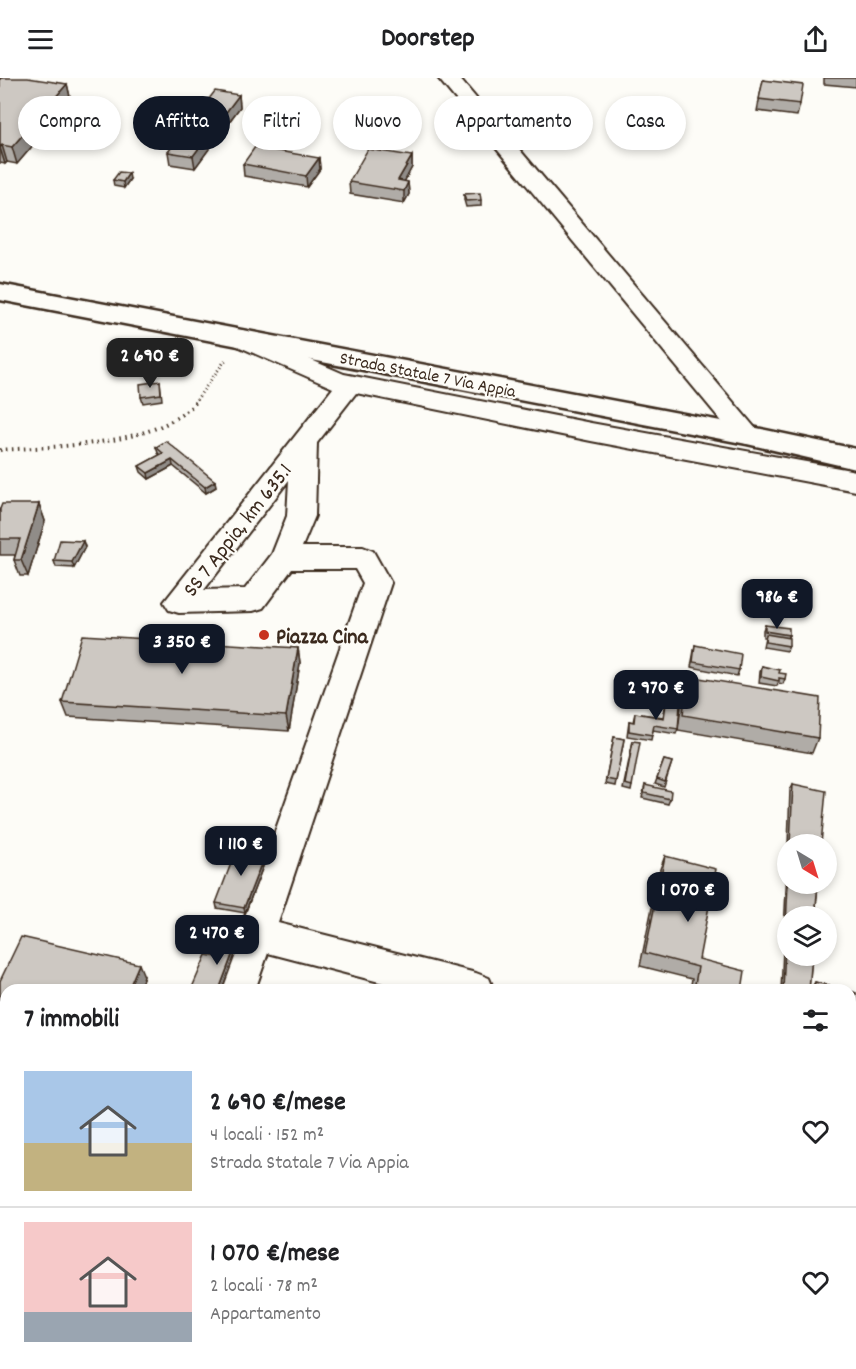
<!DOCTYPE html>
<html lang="it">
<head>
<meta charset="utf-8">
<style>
  body { margin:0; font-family:Dekko,sans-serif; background:#f6f6f6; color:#202124; height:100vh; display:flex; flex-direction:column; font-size:22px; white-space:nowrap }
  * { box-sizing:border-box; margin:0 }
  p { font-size:20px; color:#757577 }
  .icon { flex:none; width:33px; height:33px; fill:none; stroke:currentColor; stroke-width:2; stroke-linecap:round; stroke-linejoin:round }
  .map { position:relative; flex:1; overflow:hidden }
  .sheet { position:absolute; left:0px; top:906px; width:856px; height:386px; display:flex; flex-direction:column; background:#fff; border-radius:18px 18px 0 0; box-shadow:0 3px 9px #0003 }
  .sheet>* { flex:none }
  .banner { position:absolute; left:18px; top:18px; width:820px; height:54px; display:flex; gap:12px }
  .needle { width:39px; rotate:142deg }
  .fabs { position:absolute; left:777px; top:756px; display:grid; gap:12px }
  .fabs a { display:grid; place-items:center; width:60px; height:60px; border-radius:50%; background:#fff; box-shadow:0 3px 9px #0003; font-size:30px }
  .price { position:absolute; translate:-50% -51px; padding:0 14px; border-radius:12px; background:#111827; color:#fff; font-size:20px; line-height:39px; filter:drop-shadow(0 2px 3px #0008) }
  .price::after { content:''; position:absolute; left:50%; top:36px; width:18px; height:14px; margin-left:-9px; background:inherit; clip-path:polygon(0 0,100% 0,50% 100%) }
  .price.current { background:#222; color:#fff }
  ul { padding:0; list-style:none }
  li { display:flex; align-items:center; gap:18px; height:150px; padding:0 24px }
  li+li { border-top:2px solid #e0e0e0 }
  li span { display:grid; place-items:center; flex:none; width:168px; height:120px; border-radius:0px; color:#555 }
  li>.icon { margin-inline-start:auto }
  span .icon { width:72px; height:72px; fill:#fffc; stroke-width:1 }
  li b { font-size:26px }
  h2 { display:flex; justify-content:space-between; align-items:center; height:72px; padding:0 24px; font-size:26px }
  .chip { padding:0 21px; border-radius:27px; background:#fff; box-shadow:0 3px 9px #0003; font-size:21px; line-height:54px }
  .chip.current { background:#111827; color:#fff }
  header { display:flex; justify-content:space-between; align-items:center; height:78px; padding:0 24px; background:#fff; font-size:27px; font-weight:700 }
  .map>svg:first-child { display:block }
</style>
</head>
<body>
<header><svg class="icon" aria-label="menu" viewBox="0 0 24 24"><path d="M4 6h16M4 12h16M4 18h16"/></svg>Doorstep<svg class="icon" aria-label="share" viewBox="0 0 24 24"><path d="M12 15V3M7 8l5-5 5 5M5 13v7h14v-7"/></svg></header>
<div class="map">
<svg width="856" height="1291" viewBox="0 0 856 1291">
  <rect width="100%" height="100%" fill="#fdfcf7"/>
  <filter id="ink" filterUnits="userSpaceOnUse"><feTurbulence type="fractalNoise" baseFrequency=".0167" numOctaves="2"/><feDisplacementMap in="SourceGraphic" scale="12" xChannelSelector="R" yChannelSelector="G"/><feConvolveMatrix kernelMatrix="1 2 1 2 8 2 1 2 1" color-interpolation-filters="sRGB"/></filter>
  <g filter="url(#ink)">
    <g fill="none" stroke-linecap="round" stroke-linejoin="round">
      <!-- minor casing -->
      <g stroke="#3b2a1e" stroke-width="4">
        <g id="minor">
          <path d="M438 0H459L756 351 760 357 756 363 747 366 738 363Z"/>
          <path d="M242 252 344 296 591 345 856 393V413L591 363 356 315 317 365 315 438 302 469H363L373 473 391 505 278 845 476 895 489 900 494 912H410L268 875 255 912H219L363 505 355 491H292L263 530 253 533 179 535 169 532 164 524 333 310 233 266 230 260 233 254ZM289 402 287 438 272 476 245 511 204 512Z"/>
          <path d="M850 990 856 991V1029L850 1028Z"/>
          <path d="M77 1286H121L119 1291H75Z"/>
        </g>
      </g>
      <!-- major casing -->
      <g stroke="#3b2a1e" stroke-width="5">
        <path id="major" d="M0 206 747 348 856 371V391L747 366 0 222Z"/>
      </g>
      <!-- path-far1 -->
      <path stroke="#3b2a1e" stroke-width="3" stroke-dasharray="1 3" stroke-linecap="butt" d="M194 325 227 280"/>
      <!-- path -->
      <path stroke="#3b2a1e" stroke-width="4" stroke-dasharray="1.5 4.5" stroke-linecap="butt" d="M0 372C56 368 156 369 196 324"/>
      <!-- minor -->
      <use href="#minor" fill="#fdfcf7" fill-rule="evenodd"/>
      <!-- major -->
      <use href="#major" fill="#fdfcf7" fill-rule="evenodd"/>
    </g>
    <!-- wall -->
    <g fill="#b0aca7" stroke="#3b2a1e" stroke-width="1.5">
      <path d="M0 0 67 6 71 23 17 86 7 84 5 86 0 85Z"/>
      <path d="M824 0H856V9L824 6Z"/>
      <path d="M763 2 800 26 797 38 757 33Z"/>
      <path d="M239 17 240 29 195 90 170 86 168 74Z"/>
      <path d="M162 48 155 57 138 55 137 49Z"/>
      <path d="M412 78V89L404 103 408 104 409 116 404 125 350 116 349 104Z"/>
      <path d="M319 80 320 91 307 109 244 98 243 86Z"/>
      <path d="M130 101 124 110 114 108 113 102Z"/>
      <path d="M464 116 481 122V128L466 129 464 122Z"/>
      <path d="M160 303 162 322 143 325 141 319Z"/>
      <path d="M156 369 215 403 216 409 206 415 173 388 149 401 141 394 139 388 160 377 158 375Z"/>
      <path d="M39 426 45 443 28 498H20L14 482 15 477H0V431Z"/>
      <path d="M83 463 85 469 74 490 56 489 54 483Z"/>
      <path d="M761 509 789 521 786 527 759 523V515Z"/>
      <path d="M765 547 789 557 787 560 789 568 787 573 763 569 765 559H763V552Z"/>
      <path d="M695 567 739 592 737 598 691 589Z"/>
      <path d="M298 570 300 585 289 653 68 639 62 624Z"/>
      <path d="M762 588 779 595 785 601 783 606 778 605 777 608 759 605 760 594Z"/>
      <path d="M687 598 818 660 812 675 678 652 683 613Z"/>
      <path d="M666 625 678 651 676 656 653 652 651 662 627 658 629 643 633 644 635 635 663 639Z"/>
      <path d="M614 659 624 661 615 708 605 706Z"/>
      <path d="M633 663 632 708 631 713 623 711Z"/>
      <path d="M664 682 672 684 664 709 655 706Z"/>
      <path d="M793 706 821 766H788L790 712Z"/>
      <path d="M645 707 670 721 668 726 642 720Z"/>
      <path d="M788 771V806H818L809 912H781Z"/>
      <path d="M267 778 245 835 217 830 216 825Z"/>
      <path d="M665 778 699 881 742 912H690L692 901 640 888 660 791Z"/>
      <path d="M144 898 139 912H6V1010L0 1008V903Z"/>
      <path d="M815 904 846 912H810Z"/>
      <path d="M850 913 856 915V962L850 960Z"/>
      <path d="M779 1286H850L856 1291H784L779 1289Z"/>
    </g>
    <!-- shaded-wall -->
    <g fill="#908c88" stroke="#3b2a1e" stroke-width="1.5">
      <path d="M67 6 71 23 17 86 12 69Z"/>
      <path d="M239 17 240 29 195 90 193 78Z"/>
      <path d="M161 42 162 48 155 57 154 51Z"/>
      <path d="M2 67 7 84 5 86 0 70Z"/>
      <path d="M412 78V89L400 112 398 102Z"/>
      <path d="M319 80 320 91 307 109 306 98Z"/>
      <path d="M129 95 130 101 124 110 123 104Z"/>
      <path d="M408 104 409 116 404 125V113Z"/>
      <path d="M172 382 173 388 149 401 148 395Z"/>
      <path d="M215 403 216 409 206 415 205 409Z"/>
      <path d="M39 426 45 443 28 498 21 482Z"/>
      <path d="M83 463 85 469 74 490 72 484Z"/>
      <path d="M298 570 300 585 289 653 286 638Z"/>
      <path d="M266 773 267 778 245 835 244 830Z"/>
      <path d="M246 840 247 845 222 912H219Z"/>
      <path d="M139 886 144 898 139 912H128Z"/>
      <path d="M165 1286H168L166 1291H163Z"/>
    </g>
    <!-- building -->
    <g fill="#cdc8c2" stroke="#3b2a1e" stroke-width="1.5">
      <path d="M0 0H28L67 6 12 69 2 67 0 69Z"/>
      <path d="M763 2 803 7 800 26 759 21Z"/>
      <path d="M215 13 239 17 193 78 168 74Z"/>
      <path d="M144 40 161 42 154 51 137 49Z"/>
      <path d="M255 69 319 80 306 98 243 86Z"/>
      <path d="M368 71 412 78 398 102 408 104 404 113 349 104Z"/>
      <path d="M119 94 129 95 123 104 113 102Z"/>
      <path d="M480 115 481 122 466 123 464 116Z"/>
      <path d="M160 303 161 316 141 319 140 306Z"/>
      <path d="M166 363 215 403 205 409 172 382 148 395 139 388 163 375 156 369Z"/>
      <path d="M2 426H39L21 482H14L20 461H0V431Z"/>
      <path d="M60 462 83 463 72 484 54 483Z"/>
      <path d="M761 509 789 512V521L760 517Z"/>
      <path d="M765 547 789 550V557L765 553Z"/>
      <path d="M766 556 789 560V568L765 564Z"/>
      <path d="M82 557 298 570 286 638 62 624Z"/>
      <path d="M695 567 741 576 739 592 693 584Z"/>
      <path d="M762 588 780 592 779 595 786 596 785 601 779 600V603L761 599Z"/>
      <path d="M687 598 820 620 818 660 683 637Z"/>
      <path d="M666 625 680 627 678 651 654 647 652 657 629 653V643L634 644 635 635 664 640Z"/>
      <path d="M614 659 624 661 616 703 606 701Z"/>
      <path d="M633 663 640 664 632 708 625 706Z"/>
      <path d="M664 682 672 684 665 704 657 701Z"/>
      <path d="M793 706 826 713 821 766H790Z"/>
      <path d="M645 707 671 713 670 721 644 715Z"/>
      <path d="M238 767 266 773 244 830 216 825Z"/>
      <path d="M665 778 716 791 699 881 745 893 742 912H717L695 906 698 889 645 875Z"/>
      <path d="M788 806H818L815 838H788V878H812L809 912H783Z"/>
      <path d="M240 840H246L219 912H191L206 877 224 880Z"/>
      <path d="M21 859 139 886 128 912H6V1002L0 1000V903Z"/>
      <path d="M815 904 846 912H814Z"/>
      <path d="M850 913 856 915V948L850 946Z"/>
      <path d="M850 1161 856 1163V1291H809L791 1286H850Z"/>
      <path d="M132 1286H165L163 1291H130Z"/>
      <path d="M329 1286 338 1287V1286H392L391 1291H328Z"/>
    </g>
  </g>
  <!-- markers -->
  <circle fill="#c8321e" stroke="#fdfcf7" stroke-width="2" cx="264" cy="557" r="6"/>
  <g text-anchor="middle" stroke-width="4.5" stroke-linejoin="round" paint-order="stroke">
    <!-- far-street labels -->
    <g font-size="18" fill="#3b2a1e" stroke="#fdfcf7">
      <text transform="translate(428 296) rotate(11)" y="6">Strada Statale 7 Via Appia</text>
    </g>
    <!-- street labels -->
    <g font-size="22" fill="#3b2a1e" stroke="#fdfcf7">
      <text transform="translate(236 451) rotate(-52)" y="8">SS 7 Appia, km 635.1</text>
    </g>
    <!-- poi labels -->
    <g font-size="22" font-weight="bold" fill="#3b2a1e" stroke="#fdfcf7" text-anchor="start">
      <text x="276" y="565">Piazza Cina</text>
    </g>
  </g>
</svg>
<div class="fabs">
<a><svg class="needle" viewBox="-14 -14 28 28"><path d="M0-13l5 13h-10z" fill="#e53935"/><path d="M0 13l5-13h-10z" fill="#757577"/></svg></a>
<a><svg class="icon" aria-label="layers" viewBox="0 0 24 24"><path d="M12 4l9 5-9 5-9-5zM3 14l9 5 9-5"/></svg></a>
</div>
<b class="price current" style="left:150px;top:311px">2 690 €</b>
<b class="price" style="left:777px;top:552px">986 €</b>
<b class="price" style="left:182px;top:597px">3 350 €</b>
<b class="price" style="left:656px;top:643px">2 970 €</b>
<b class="price" style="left:241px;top:799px">1 110 €</b>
<b class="price" style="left:688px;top:845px">1 070 €</b>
<b class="price" style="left:217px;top:888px">2 470 €</b>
<div class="banner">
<a class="chip">Compra</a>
<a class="chip current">Affitta</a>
<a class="chip">Filtri</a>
<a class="chip">Nuovo</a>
<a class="chip">Appartamento</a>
<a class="chip">Casa</a>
</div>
<section class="sheet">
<h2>7 immobili<svg class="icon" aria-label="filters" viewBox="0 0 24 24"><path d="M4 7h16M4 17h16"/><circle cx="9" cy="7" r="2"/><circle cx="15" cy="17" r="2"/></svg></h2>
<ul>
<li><span style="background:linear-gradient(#a9c7e8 60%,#c2b280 0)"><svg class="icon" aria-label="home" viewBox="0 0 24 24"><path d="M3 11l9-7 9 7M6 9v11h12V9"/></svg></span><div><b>2 690 €/mese</b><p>4 locali · 152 m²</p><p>Strada Statale 7 Via Appia</p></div><svg class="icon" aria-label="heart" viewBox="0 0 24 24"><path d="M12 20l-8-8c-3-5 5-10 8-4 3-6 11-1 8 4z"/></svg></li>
<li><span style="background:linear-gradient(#f6c9c9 75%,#9aa5b1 0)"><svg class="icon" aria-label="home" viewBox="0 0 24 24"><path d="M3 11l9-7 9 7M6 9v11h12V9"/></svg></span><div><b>1 070 €/mese</b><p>2 locali · 78 m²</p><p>Appartamento</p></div><svg class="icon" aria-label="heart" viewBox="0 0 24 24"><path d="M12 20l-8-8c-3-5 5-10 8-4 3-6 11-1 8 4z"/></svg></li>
</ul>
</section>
</div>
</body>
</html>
